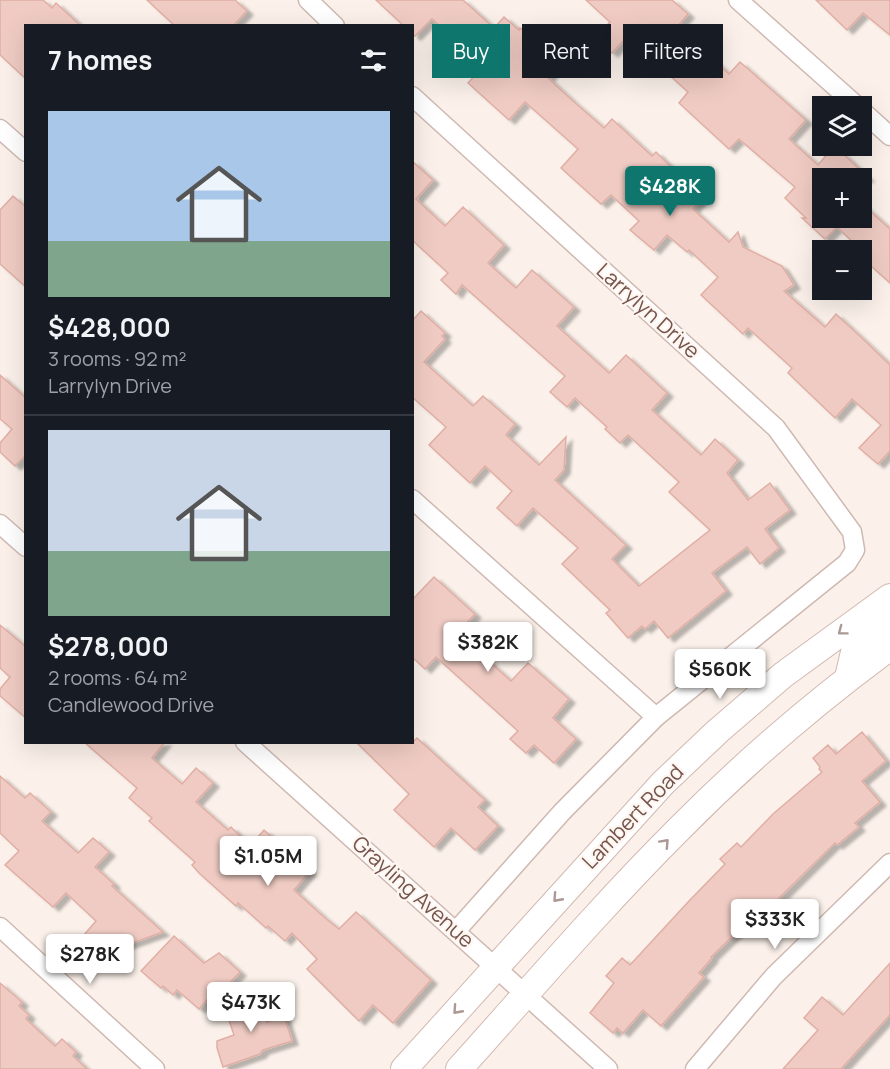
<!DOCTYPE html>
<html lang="en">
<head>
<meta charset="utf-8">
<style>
  body { margin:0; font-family:Manrope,sans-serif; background:#20242c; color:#f1f3f6; height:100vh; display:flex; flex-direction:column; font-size:22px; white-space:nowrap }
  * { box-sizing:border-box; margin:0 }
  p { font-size:20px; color:#9ea1a6 }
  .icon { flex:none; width:33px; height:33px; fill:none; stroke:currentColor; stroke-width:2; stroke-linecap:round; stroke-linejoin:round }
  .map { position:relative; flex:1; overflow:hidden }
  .sheet { position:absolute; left:24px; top:24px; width:390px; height:720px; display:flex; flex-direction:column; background:#171b24; border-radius:0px; box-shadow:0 6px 24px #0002 }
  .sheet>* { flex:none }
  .top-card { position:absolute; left:432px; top:24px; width:368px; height:54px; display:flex; gap:12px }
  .tools { position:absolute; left:812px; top:96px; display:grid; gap:12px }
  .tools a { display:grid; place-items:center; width:60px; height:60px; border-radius:0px; background:#171b24; box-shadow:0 6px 24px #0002; font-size:30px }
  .price { position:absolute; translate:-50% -51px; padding:0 14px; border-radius:6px; background:#fff; color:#222; font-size:20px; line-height:39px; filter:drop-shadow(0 2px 3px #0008) }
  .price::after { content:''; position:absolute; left:50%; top:36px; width:18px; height:14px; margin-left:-9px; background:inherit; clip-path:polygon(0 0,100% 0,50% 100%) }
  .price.selected { background:#0f766e; color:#fff }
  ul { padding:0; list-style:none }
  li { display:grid; align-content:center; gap:12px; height:318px; padding:0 24px }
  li+li { border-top:2px solid #363941 }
  li span { display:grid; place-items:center; height:186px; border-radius:0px; color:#555 }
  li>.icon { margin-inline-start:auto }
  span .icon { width:108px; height:108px; fill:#fffc; stroke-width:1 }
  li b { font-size:26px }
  h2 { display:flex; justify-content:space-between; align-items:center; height:72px; padding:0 24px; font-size:26px }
  .tag { padding:0 21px; border-radius:0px; background:#171b24; box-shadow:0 6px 24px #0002; font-size:21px; line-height:54px }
  .tag.selected { background:#0f766e; color:#fff }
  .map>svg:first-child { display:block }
</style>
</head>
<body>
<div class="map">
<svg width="890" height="1069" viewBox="0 0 890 1069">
  <defs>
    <filter id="shadow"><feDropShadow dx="6" dy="4" stdDeviation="1.5" flood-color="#0004"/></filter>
  </defs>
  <rect width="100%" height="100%" fill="#fbf1ea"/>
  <!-- building -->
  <g fill="#efcbc3" stroke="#e1aea4" stroke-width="1.5" filter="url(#shadow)">
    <path d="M0 0H43L52 8 56 3 81 26H26V79L0 55Z"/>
    <path d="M147 0H235L247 11 233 26H175Z"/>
    <path d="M376 0H463L494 28 504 17 519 30 520 28 536 42 534 45 557 67 548 78 573 101 604 128 612 119 652 156 656 152 676 172 674 174 702 198 693 209 729 242 738 232 743 247 782 266 794 285 784 291 825 327 836 314 864 340 890 365V451L878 464 859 448 881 425 852 399 835 418 788 373 792 368 748 328 743 334 701 295 718 277 689 250 687 252 667 235 654 250 630 230 639 221 611 195 601 204 561 168 578 149 525 102 509 120 468 83 485 65 432 19 415 36 412 34V26H404Z"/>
    <path d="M586 0H672L688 14 672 33 701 59 706 53 729 74 740 62 806 120 789 139 818 165 834 146 852 162 868 178H822V218H861V203L890 229V283L861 257V250L837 227 825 239 802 218H806L785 198 795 187 739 139 729 149 679 103 688 92 627 37 612 53 595 38 610 22Z"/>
    <path d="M816 0H890V35L863 13 847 30Z"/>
    <path d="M412 161 433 180 416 199 445 226 463 207 504 245 488 263 516 288 532 270 574 307 557 326 609 373 626 355 667 393 652 410 701 455 715 439 738 460 727 473 748 500 770 483 790 510 765 529 779 548 760 564 747 547 712 573 726 591 668 638 654 621 645 629 642 626 628 638 606 613 610 610 562 564 578 548 533 508 517 526 497 508 512 491 485 466 470 483 429 445 446 427 412 397V321L421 311 445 333 442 336 445 339 424 362 473 406 483 396 515 424 506 435 539 465 566 437 564 470 555 480 626 545 612 559 639 586 710 530 669 492 679 482 628 435 620 443 605 429 607 427 575 398 567 407 550 392 565 376 462 285 456 294 441 280 448 273 412 240Z"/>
    <path d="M13 196 26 207V287L0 264V210Z"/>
    <path d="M0 375 26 398V455L15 466 0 452V443L12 429 0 419Z"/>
    <path d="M434 577 475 614 458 632 494 666 511 681 528 663 569 699 553 718 576 739 554 763 534 745 526 753 510 739 518 731 436 657 425 669 412 657V600Z"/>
    <path d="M0 625 26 647V718L0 696V689L10 677 0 668Z"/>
    <path d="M862 732 886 761 862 781 880 802 855 823 859 827 837 845 835 843 769 908 765 905 711 957 712 958 699 973 704 977 661 1026 643 1010 623 1033 617 1028 613 1033 590 1013 614 983 606 976 622 958 630 965 689 901 725 864 720 859 737 843 741 847 773 814 822 772 819 769 820 767 813 758 828 745 836 754Z"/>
    <path d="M417 738 485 800 478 807 498 826 475 850 451 828 434 847 394 810 409 794 356 742H413Z"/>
    <path d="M84 742H165L152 758 182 784 196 768 213 783 196 802 228 830 231 827 250 846 264 830 310 871 294 890 324 917 339 929 356 912 431 980 393 1023 373 1005 359 1021 307 969 317 959 292 933 285 941 268 926 266 928 238 903 236 906 199 873 192 865 195 862 149 821 152 818 129 798 137 788Z"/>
    <path d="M0 776 25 798 30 793 51 812 42 821 78 853 93 838 109 852 95 867 114 884 112 886 163 932 124 946 117 940 103 955 83 936 96 921 66 893 53 907 5 865 19 851 0 833Z"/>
    <path d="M174 936 204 963 219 953 240 972 220 993 218 987 199 1009 177 990 173 995 163 986 161 988 141 971Z"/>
    <path d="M890 963V1015L841 1069H783L818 1030 804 1018 822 997 843 1015Z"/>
    <path d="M0 983 22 1002 19 1006 29 1015 26 1019 55 1046 62 1039 76 1052 73 1056 87 1069H0Z"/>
    <path d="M258 997 267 1022 284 1016 292 1041 263 1050 260 1054 223 1067 217 1048V1041L234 1035 225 1008Z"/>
  </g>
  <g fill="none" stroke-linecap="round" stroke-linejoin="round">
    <!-- street casing -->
    <g stroke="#cfb9b2" stroke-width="21">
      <g id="street">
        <path d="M308 0 335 26"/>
        <path d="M738 0 857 106"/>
        <path d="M412 96 776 428 852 532 855 550 847 563 656 717 562 812 456 931"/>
        <path d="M861 110 890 136"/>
        <path d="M0 129 26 152"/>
        <path d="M412 499 656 717"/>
        <path d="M0 524 26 547"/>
        <path d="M245 742 608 1069"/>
        <path d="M0 927 155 1069"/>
        <path d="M695 1069 774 976 890 863"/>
      </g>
    </g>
    <!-- secondary casing -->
    <g stroke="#d2b8b0" stroke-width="28">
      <g id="secondary">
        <path d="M848 678 854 652 864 642 890 624"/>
        <path d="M404 1069 663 783 718 731 783 675 890 597"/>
        <path d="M459 1069C531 989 601 907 677 831 743 764 814 703 890 647"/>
      </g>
    </g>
    <!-- street -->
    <use href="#street" stroke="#fff" stroke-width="18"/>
    <!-- secondary -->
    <use href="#secondary" stroke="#fff" stroke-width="26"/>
  </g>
  <!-- one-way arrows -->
  <defs><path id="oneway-chevron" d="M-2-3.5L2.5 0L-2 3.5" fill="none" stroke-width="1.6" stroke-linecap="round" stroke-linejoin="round" transform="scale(1.5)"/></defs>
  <g stroke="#ac9895">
    <use href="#oneway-chevron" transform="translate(842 631) rotate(143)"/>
    <use href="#oneway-chevron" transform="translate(665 843) rotate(-47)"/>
    <use href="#oneway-chevron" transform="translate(557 898) rotate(132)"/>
    <use href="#oneway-chevron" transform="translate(457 1010) rotate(132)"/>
  </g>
  <g text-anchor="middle" stroke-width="4.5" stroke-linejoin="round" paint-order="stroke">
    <!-- street labels -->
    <g font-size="21" fill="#75544e" stroke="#fef6f0">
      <text transform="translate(648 311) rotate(42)" y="7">Larrylyn Drive</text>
      <text transform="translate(633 817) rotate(-46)" y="7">Lambert Road</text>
      <text transform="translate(413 892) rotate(42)" y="7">Grayling Avenue</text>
    </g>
  </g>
</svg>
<div class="tools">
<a><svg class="icon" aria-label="layers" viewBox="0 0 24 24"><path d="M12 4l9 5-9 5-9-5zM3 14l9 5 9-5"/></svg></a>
<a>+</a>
<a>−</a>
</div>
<b class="price selected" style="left:670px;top:217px">$428K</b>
<b class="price" style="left:488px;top:673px">$382K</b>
<b class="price" style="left:720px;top:700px">$560K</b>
<b class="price" style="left:268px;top:887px">$1.05M</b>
<b class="price" style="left:775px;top:950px">$333K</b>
<b class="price" style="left:90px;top:985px">$278K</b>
<b class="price" style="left:251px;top:1033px">$473K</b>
<div class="top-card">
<a class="tag selected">Buy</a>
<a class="tag">Rent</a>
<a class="tag">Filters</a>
</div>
<section class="sheet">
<h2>7 homes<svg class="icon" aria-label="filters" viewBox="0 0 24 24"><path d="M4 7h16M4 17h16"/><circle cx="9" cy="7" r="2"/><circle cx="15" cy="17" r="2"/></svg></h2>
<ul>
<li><span style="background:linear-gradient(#a9c7e8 70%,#7fa58c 0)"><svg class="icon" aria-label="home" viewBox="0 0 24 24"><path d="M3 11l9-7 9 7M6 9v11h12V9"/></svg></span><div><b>$428,000</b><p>3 rooms · 92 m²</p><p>Larrylyn Drive</p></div></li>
<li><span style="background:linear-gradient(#c9d6e8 65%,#7fa58c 0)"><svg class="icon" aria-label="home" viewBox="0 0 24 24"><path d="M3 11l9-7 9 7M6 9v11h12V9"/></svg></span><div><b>$278,000</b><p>2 rooms · 64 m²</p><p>Candlewood Drive</p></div></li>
</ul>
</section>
</div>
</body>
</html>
